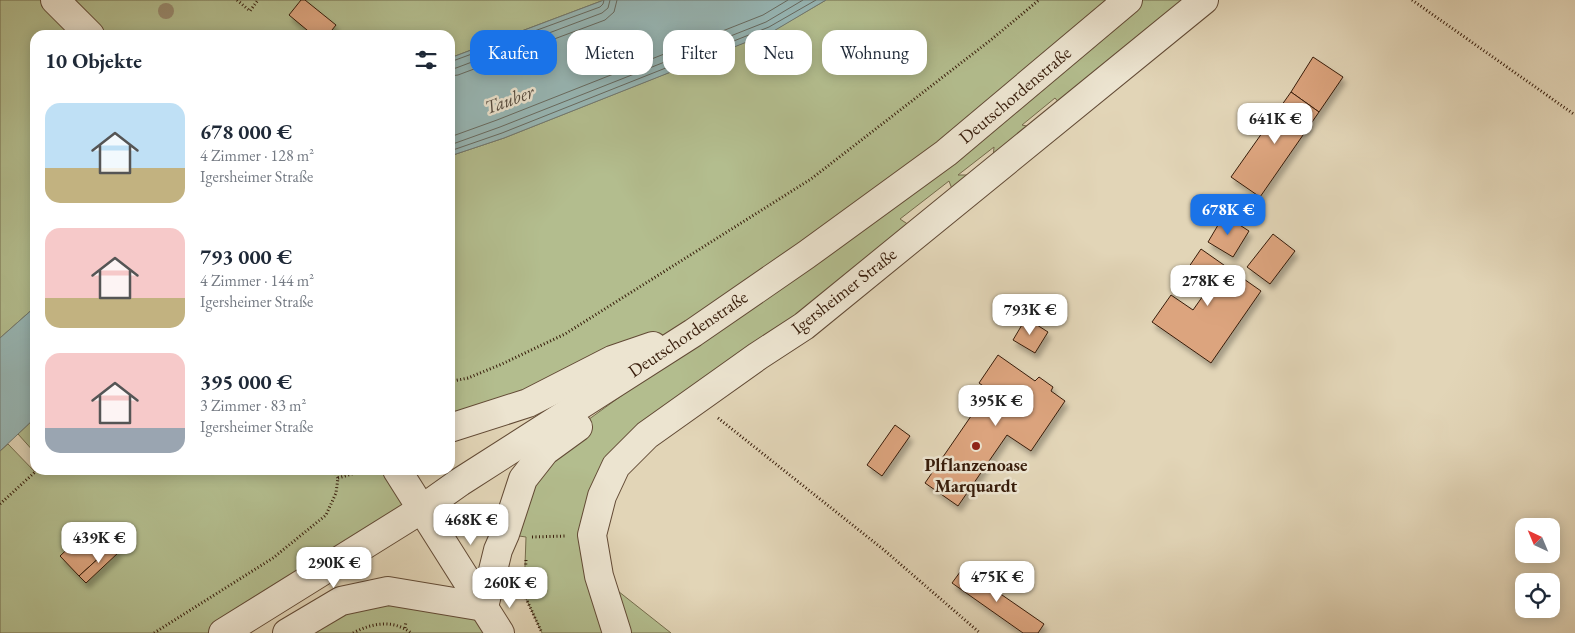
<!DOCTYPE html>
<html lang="de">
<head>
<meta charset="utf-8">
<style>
  body { margin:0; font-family:"EB Garamond",serif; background:#f2f2f3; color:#1f2937; height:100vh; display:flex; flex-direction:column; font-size:19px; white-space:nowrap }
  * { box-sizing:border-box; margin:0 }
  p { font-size:16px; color:#747a83 }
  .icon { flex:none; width:28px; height:28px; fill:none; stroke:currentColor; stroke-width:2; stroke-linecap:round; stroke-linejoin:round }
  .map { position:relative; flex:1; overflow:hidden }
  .sheet { position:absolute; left:30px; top:30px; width:425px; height:445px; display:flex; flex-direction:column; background:#fff; border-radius:15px; box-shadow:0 2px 12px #0003 }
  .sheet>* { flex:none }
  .guide { position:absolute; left:470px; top:30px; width:475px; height:45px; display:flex; gap:10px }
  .needle { width:32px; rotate:316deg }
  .buttons { position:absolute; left:1515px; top:518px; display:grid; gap:10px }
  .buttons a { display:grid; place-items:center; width:45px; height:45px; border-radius:10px; background:#fff; box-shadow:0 2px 12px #0003; font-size:25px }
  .price { position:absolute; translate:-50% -42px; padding:0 11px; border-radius:10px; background:#fff; color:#222; font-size:16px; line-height:32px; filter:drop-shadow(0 1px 2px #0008) }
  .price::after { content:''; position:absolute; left:50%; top:30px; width:15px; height:11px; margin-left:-8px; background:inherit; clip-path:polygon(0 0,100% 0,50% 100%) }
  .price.on { background:#1a73e8; color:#fff }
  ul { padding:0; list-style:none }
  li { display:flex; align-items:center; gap:15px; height:125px; padding:0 15px }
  li span { display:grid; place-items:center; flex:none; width:140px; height:100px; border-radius:15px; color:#555 }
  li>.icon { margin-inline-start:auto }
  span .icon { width:60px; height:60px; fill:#fffc; stroke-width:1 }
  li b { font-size:21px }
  h2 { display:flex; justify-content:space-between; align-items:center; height:60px; padding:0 15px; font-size:21px }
  .tag { padding:0 18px; border-radius:15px; background:#fff; box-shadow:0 2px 12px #0003; font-size:18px; line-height:45px }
  .tag.on { background:#1a73e8; color:#fff }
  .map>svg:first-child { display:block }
</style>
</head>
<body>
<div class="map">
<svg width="1575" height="633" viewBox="0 0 1575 633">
  <defs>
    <filter id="shadow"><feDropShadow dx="3" dy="5.5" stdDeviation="2.5" flood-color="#0004"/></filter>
  </defs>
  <rect width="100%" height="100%" fill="#e2d5b7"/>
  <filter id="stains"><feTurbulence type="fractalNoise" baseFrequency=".004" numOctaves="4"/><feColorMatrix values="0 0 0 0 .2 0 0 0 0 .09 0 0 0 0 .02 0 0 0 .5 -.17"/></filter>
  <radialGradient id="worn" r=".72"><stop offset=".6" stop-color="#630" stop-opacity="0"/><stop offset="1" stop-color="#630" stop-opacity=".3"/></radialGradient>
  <!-- green -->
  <g fill="#b3bd8e" stroke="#756c4c" fill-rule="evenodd">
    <path d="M0 0H55L90 35H35V307L0 338Z"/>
    <path d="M75 0H604L450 58V35H108Z"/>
    <path d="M826 0H1204L616 466 599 576 671 633H542L524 594 526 537 505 534 545 451 639 383 450 428V156L504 138 771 32ZM1055 98 1060 104 1031 127 1022 125ZM994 147 993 158 967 175H958ZM949 181 952 189 909 225 900 219Z"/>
    <path d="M35 418V453L18 434Z"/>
    <path d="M8 444 35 472 38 470H397L422 509 223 633H0V451Z"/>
    <path d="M341 601 484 607 500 633H287Z"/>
  </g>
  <!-- water -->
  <g fill="#97b7b6" stroke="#717971">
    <path d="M604 0H826L772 32 504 138 450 156V58Z"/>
    <path d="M35 307V418L0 451V338Z"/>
  </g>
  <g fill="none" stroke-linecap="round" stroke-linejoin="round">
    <!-- shore -->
    <g stroke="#676a60" stroke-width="1">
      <path d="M450 62 600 7 603 4 604 0"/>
      <path d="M450 69 456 68 602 13 608 8 610 0"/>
      <path d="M450 76 458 75 605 20 614 12 617 0"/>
      <path d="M450 137 497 120 763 15 788 0"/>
      <path d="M450 145 500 127 766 22 803 0"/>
      <path d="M450 151 502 133 769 27 816 0"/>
    </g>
  </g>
  <!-- building -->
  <g fill="#dca47e" stroke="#371c0a" filter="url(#shadow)">
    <path d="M301 0H305L336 25 328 35H313L289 15Z"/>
    <path d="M1313 57 1343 77 1319 112 1291 92Z"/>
    <path d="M1291 92 1319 112 1260 197 1231 177Z"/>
    <path d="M1224 215 1249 231 1233 257 1208 242Z"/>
    <path d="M1273 234 1295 251 1270 284 1247 267Z"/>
    <path d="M1201 249 1261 291 1211 363 1152 322 1171 295 1193 310 1205 293 1182 277Z"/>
    <path d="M1026 318 1048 332 1035 353 1013 340Z"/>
    <path d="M998 355 1035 381 1039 377 1053 387 1051 391 1065 401 1031 451 1007 435 958 506 925 483 989 390 979 383Z"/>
    <path d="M895 425 910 436 882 476 867 465Z"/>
    <path d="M93 525 112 546 79 576 60 556Z"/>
    <path d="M112 546 119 552 86 583 79 576Z"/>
    <path d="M963 568 1044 624 1038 633H1023L952 583Z"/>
  </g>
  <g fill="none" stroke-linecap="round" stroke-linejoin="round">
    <!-- minor casing -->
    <g stroke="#624a35" stroke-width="30">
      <g id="minor">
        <path d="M55 0 90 35"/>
        <path d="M450 428 528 403 612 360 653 346"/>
        <path d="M397 470 500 633"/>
        <path d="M484 607 498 550 505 534 523 479 545 451 578 427"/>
        <path d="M223 633 422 509 460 482 693 333 806 255 946 153 1128 0"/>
        <path d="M287 633 341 601 388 591 484 607"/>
        <path d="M617 633 599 576 592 535 602 496 616 466 647 435 758 356 804 326 1204 0"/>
      </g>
    </g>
    <!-- path -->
    <g stroke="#371c0a" stroke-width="3" stroke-dasharray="1 2.5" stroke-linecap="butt">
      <path d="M237 0 250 11 258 0"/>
      <path d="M1412 0 1575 115"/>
      <path d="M450 380 453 381 468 378 502 364 565 334 811 179 992 39 1039 0"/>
      <path d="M718 418 884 550 980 633"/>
      <path d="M338 478 365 470"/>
      <path d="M0 504 35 472"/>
      <path d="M474 505 481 516"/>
      <path d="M532 537 566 536"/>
      <path d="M526 560 524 594 542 633"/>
      <path d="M405 628 406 621"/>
      <path d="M154 633 273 558 326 515 336 493 338 478 334 470"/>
      <path d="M353 633C372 623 393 619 411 633"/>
    </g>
    <!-- minor -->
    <use href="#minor" stroke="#ece4d0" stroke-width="28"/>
  </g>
  <!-- trees -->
  <circle fill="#988a6e" cx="166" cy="11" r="8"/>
  <!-- markers -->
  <circle fill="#8f2418" stroke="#ece4d0" stroke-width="2" cx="976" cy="446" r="5"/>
  <g text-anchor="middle" stroke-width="5" stroke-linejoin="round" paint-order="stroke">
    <!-- street labels -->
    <g font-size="18" fill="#371c0a" stroke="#ece4d0">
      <text transform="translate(1015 95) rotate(-40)" y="6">Deutschordenstraße</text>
      <text transform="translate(844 291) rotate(-38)" y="6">Igersheimer Straße</text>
      <text transform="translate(688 334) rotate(-34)" y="6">Deutschordenstraße</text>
    </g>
    <!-- poi labels -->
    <g font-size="18" font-weight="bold" fill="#371c0a" stroke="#ece4d0">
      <text x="976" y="471">Plflanzenoase<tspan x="976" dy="21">Marquardt</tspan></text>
    </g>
    <!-- water labels -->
    <g font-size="19" font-style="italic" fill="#544a3e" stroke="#ece4d0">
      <text transform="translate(509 99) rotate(-20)" y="7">Tauber</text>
    </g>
  </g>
  <rect width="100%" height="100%" filter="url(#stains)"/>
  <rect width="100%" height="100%" fill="url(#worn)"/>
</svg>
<div class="buttons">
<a><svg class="needle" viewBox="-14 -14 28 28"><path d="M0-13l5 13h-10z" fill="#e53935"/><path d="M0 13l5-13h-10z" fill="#747a83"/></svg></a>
<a><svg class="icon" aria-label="locate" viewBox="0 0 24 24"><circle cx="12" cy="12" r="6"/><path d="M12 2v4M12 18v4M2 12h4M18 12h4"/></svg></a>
</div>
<b class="price" style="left:1275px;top:145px">641K €</b>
<b class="price on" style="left:1228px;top:236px">678K €</b>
<b class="price" style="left:1208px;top:307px">278K €</b>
<b class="price" style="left:1030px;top:336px">793K €</b>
<b class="price" style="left:996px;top:427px">395K €</b>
<b class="price" style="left:471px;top:546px">468K €</b>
<b class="price" style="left:99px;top:564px">439K €</b>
<b class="price" style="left:334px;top:589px">290K €</b>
<b class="price" style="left:997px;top:603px">475K €</b>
<b class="price" style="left:510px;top:609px">260K €</b>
<div class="guide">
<a class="tag on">Kaufen</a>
<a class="tag">Mieten</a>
<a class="tag">Filter</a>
<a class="tag">Neu</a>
<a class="tag">Wohnung</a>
</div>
<section class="sheet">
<h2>10 Objekte<svg class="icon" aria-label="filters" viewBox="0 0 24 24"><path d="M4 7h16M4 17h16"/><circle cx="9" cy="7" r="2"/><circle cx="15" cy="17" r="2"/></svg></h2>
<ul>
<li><span style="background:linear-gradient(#bfe0f5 65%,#c2b280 0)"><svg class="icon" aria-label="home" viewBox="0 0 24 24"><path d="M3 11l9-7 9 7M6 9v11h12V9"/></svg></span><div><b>678 000 €</b><p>4 Zimmer · 128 m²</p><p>Igersheimer Straße</p></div></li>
<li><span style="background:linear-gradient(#f6c9c9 70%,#c2b280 0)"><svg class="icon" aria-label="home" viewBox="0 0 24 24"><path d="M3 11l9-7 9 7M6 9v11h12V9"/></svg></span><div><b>793 000 €</b><p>4 Zimmer · 144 m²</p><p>Igersheimer Straße</p></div></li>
<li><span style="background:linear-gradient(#f6c9c9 75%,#9aa5b1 0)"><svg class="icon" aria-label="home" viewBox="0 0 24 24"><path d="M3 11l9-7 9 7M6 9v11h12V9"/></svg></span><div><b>395 000 €</b><p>3 Zimmer · 83 m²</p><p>Igersheimer Straße</p></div></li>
</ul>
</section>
</div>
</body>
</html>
